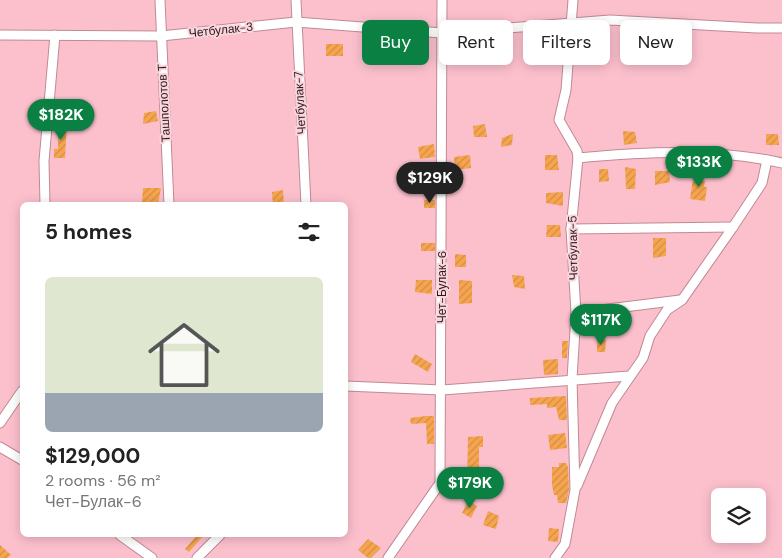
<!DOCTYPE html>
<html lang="en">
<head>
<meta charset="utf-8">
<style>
  body { margin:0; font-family:"DM Sans",sans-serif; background:#f2f2f2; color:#222; height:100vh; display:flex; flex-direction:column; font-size:19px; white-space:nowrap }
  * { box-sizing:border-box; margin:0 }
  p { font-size:16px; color:#767676 }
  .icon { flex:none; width:28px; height:28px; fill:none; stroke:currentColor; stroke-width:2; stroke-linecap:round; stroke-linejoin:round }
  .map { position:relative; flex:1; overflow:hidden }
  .side { position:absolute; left:20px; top:202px; width:328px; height:335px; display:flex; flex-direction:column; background:#fff; border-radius:8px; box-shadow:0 2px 12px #0003 }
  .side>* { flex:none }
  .guide { position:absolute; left:362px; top:20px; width:344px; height:45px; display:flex; gap:10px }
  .tools { position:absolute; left:711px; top:488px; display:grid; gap:10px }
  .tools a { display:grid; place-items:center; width:55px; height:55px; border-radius:8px; background:#fff; box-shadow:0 2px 12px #0003; font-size:25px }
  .price { position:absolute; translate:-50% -42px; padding:0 11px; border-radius:18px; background:#0b8043; color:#fff; font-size:16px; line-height:32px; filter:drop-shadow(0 1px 2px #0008) }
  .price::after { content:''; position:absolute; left:50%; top:30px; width:15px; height:11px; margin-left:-8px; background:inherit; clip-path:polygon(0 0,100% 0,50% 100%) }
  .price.active { background:#222; color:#fff }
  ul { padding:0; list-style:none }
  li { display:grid; align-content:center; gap:10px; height:265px; padding:0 25px }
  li+li { border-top:1px solid #e0e0e0 }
  li span { display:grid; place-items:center; height:155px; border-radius:8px; color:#555 }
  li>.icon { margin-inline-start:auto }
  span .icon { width:90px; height:90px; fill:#fffc; stroke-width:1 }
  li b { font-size:21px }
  h2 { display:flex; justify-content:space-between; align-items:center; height:60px; padding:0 25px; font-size:21px }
  .tag { padding:0 18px; border-radius:8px; background:#fff; box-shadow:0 2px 12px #0003; font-size:18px; line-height:45px }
  .tag.active { background:#0b8043; color:#fff }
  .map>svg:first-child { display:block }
</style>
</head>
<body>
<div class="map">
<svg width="782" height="558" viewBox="0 0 782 558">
  <defs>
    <pattern id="building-hatch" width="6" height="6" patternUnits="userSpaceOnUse" patternTransform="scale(1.25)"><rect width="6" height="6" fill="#f6a54f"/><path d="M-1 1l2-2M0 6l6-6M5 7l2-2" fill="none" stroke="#d38d44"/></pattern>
  </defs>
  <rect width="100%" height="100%" fill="#fcc0cd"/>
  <!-- building -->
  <g fill="url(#building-hatch)">
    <rect x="326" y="44" width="17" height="12"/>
    <path d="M156 111 158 121 143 124 144 113Z"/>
    <path d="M58 121 67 123 65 158H54V149H58Z"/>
    <path d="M485 124 487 137H474L473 126Z"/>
    <path d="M623 131 635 132 637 143 624 145Z"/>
    <path d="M513 134 512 145 501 147 502 138Z"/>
    <path d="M766 134H778L779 145H766Z"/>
    <path d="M434 144 435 157 420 159 418 147Z"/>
    <path d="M470 155 471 168 455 170 454 157Z"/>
    <path d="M545 155H557L559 170H545Z"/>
    <path d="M625 167 636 169 635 189H626Z"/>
    <path d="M599 169H608L609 181 599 182Z"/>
    <path d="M655 171H669L670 182 655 185Z"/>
    <path d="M694 172 704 173 703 181H705L704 187H707L705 201 690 199Z"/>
    <path d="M143 188H161L158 204 142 203Z"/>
    <path d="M283 190 284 205H273L272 192Z"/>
    <path d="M563 192V206L546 203V193Z"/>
    <rect x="424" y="200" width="11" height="8"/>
    <path d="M547 225H560L561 237H546Z"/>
    <path d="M653 238H666V256L653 258Z"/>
    <rect x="421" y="243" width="14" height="8"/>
    <path d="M455 254 466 255V267H455Z"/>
    <path d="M512 275 524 276 525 289 514 287Z"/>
    <path d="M416 280H432V294L415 292Z"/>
    <path d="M459 280 472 281V303L459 304Z"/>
    <path d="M597 340H606L605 352H597Z"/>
    <path d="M562 341H568L567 358H562Z"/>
    <path d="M415 354 432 364 428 372 411 362Z"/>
    <path d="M558 359V374L544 375 543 360Z"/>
    <path d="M566 396 567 420H559L556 407 547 408V404L530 405V398Z"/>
    <path d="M426 416H434V444H427L426 423 411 424 410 418Z"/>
    <path d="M565 433 567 448 550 450 548 435Z"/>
    <path d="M483 436V447H479V468H482V479H467L468 437Z"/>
    <path d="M559 463H566L568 467 569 490 566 503H558L557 495H554L552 485V467H559Z"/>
    <path d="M468 501 477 506 471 518 462 513Z"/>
    <path d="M488 511 499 516 496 529 483 525Z"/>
    <path d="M549 528 559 529 558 542 548 541Z"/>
    <path d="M197 535H204L189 552 185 549Z"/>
    <path d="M368 539 381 548 371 558H368L358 550Z"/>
    <path d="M0 545 11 555 7 558H0Z"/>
  </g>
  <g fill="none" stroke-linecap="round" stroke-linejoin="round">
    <!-- minor casing -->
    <g stroke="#c08995" stroke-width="11">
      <g id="minor">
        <path d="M160 0 169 205"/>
        <path d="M296 0 306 205"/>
        <path d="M0 35 161 36 296 22 442 33 610 20 757 28H782"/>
        <path d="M578 158C645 152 715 148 782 163"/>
        <path d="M45 205 44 161 55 35"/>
        <path d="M571 229 733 227"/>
        <path d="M576 313 680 300"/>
        <path d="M345 386 442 390 629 376"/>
        <path d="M0 423 22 391"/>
        <path d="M0 447 22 460"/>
        <path d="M577 486 612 403 643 358 650 336 667 310 682 300 733 227 762 183 767 160"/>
        <path d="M120 535 152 558"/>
        <path d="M197 558 220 535"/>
        <path d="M388 558 440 483 442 0"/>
        <path d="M555 558 565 544 575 490 572 379 576 313 571 229 578 158 577 151 559 120 566 90 573 0"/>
      </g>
    </g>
    <!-- minor -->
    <use href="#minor" stroke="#fff" stroke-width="9"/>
  </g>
  <g text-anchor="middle" stroke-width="4" stroke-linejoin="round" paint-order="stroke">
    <!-- street labels -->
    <g font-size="12" fill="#2d171c" stroke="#f9d5dc">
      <text transform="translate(221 30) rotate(-6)" y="4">Четбулак-3</text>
      <text transform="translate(164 103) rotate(-93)" y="4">Ташполотов Т</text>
      <text transform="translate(300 103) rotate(-93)" y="4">Четбулак-7</text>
      <text transform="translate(573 248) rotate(-91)" y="4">Четбулак-5</text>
      <text transform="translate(442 287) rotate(-90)" y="4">Чет-Булак-6</text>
    </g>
  </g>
</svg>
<div class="tools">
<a><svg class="icon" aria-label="layers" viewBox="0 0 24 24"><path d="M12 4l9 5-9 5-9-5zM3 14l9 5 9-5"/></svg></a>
</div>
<b class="price" style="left:61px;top:141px">$182K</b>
<b class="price" style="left:699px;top:188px">$133K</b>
<b class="price active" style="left:430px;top:204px">$129K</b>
<b class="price" style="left:601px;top:346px">$117K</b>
<b class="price" style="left:470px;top:509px">$179K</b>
<div class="guide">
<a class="tag active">Buy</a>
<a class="tag">Rent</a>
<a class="tag">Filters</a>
<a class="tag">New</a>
</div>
<section class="side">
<h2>5 homes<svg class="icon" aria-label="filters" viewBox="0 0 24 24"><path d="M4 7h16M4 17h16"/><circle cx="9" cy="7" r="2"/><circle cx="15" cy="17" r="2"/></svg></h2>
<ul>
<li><span style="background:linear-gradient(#dfe7d0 75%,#9aa5b1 0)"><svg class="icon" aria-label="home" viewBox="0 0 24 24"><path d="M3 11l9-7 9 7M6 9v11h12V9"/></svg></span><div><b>$129,000</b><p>2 rooms · 56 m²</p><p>Чет-Булак-6</p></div></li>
</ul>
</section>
</div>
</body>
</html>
